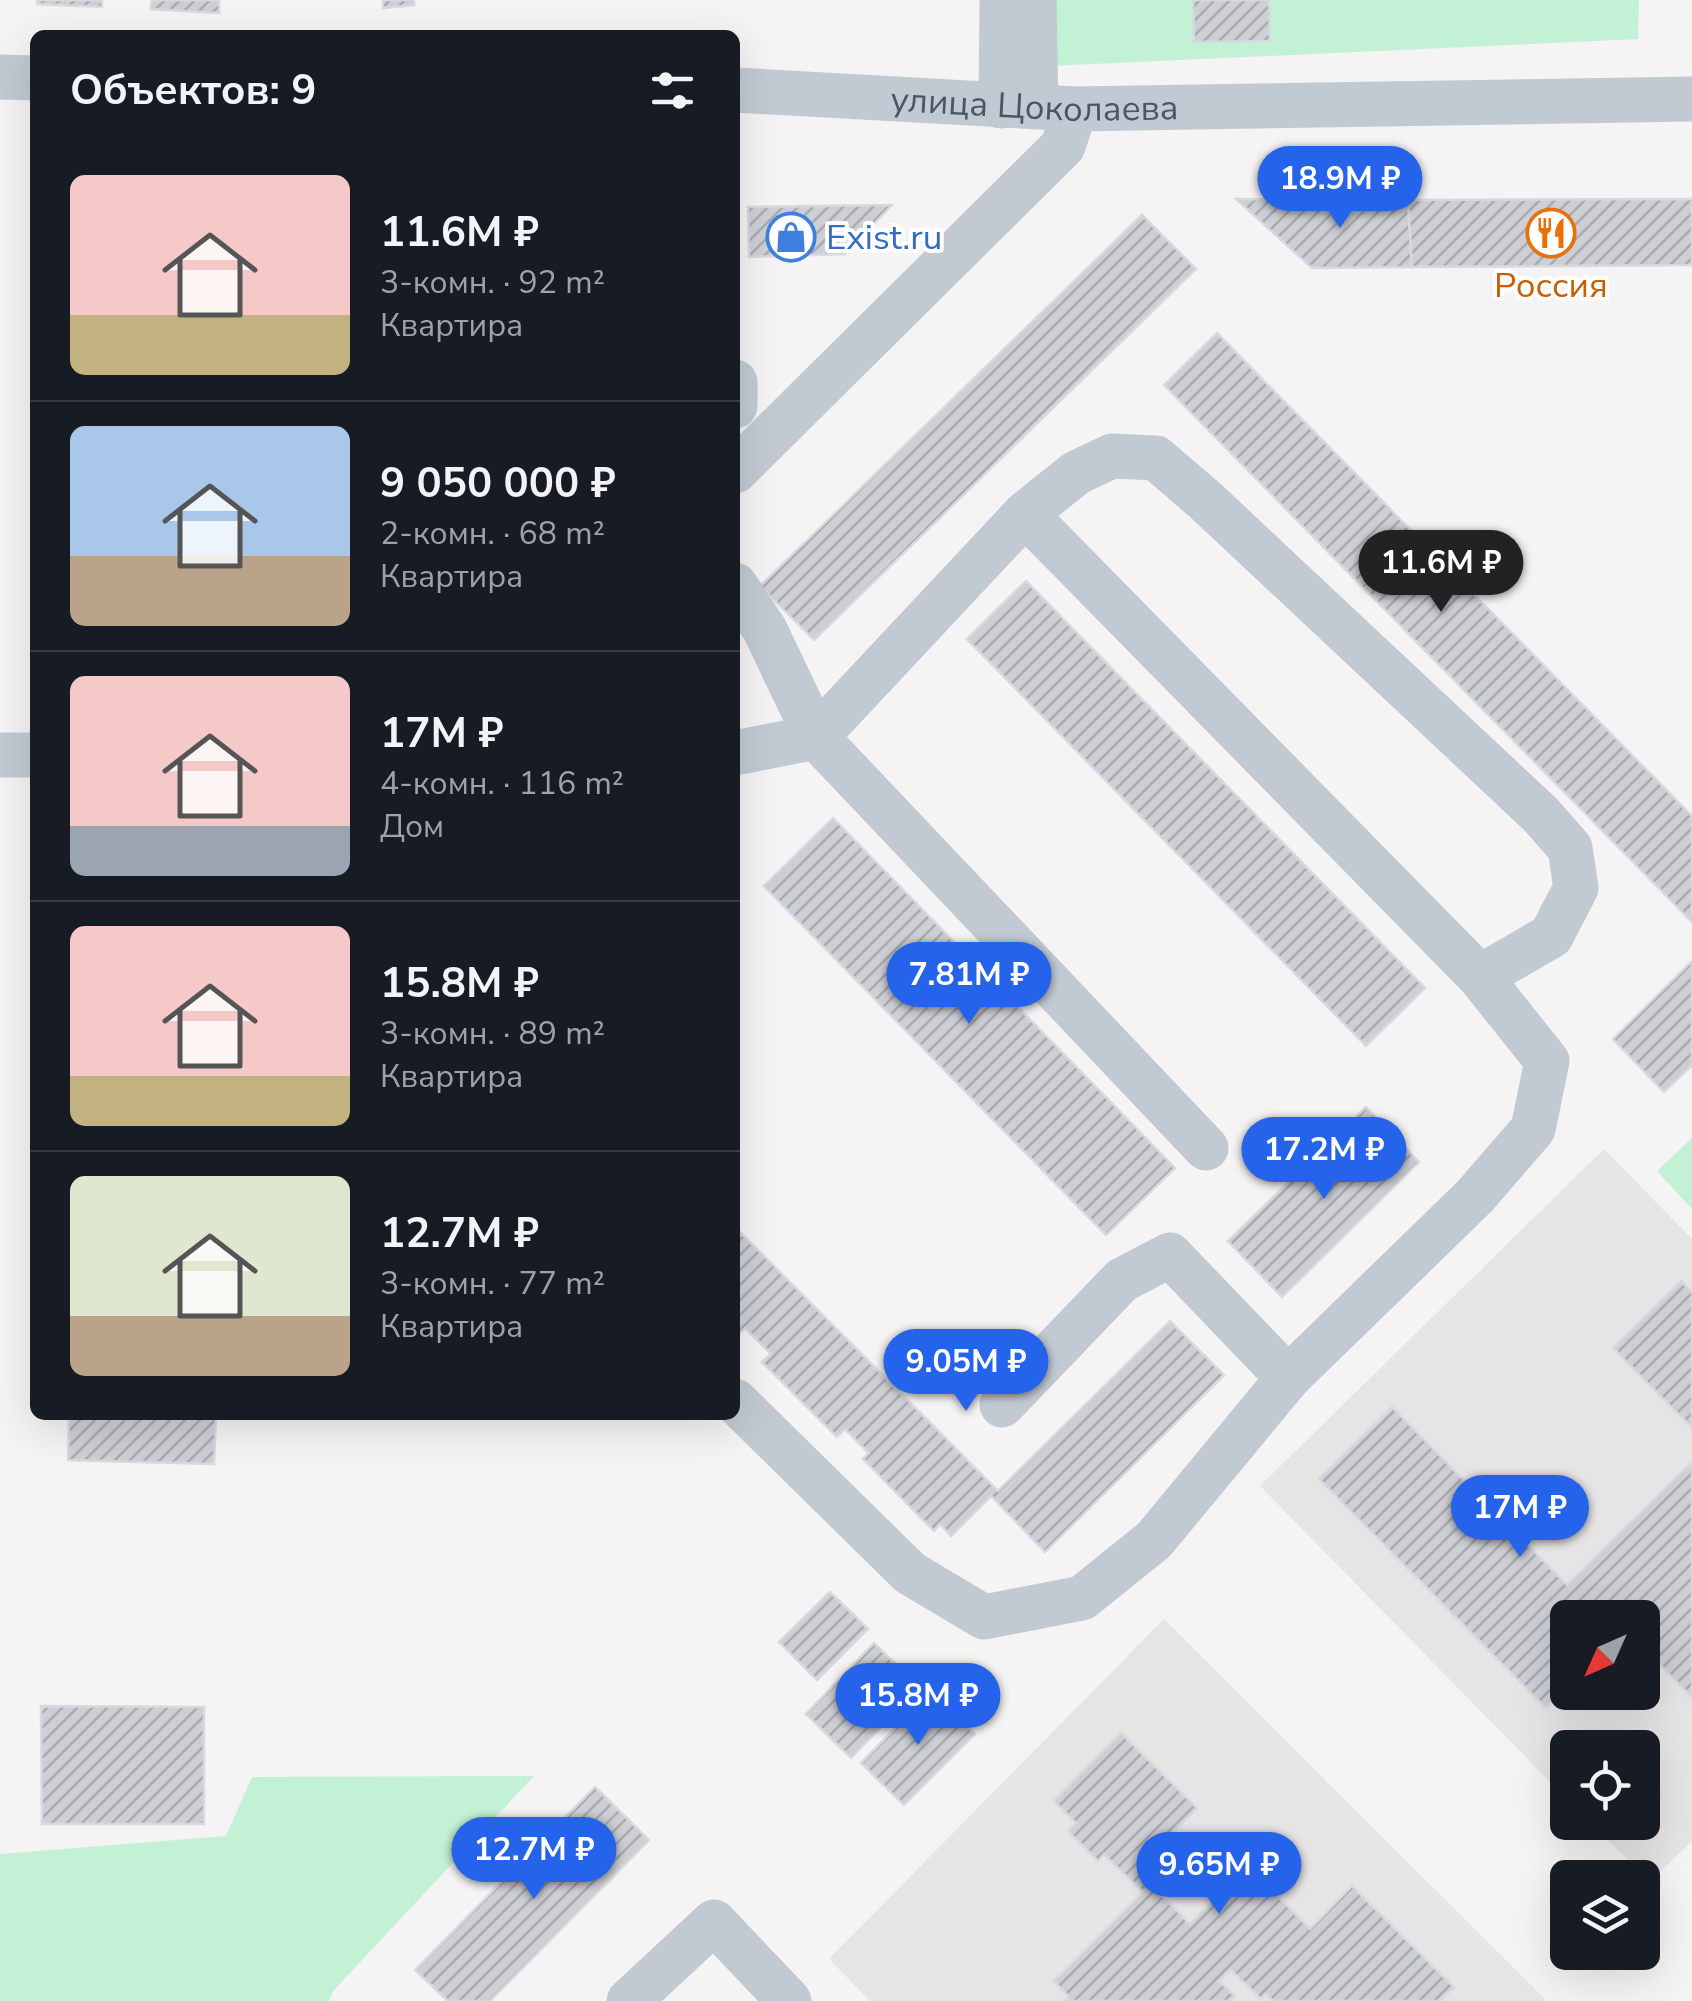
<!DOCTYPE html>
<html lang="ru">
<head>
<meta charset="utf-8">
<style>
  body { margin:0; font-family:"Nunito Sans",sans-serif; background:#242831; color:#f1f3f6; height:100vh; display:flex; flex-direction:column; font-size:38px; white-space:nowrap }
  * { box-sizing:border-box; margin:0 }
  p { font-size:32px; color:#9ea1a6 }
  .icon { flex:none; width:55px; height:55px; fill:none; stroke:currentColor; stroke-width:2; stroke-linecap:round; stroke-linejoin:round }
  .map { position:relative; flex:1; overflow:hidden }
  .drawer { position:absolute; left:30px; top:30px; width:710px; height:1390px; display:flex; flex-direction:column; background:#171b24; border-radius:15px; box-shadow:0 10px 40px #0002 }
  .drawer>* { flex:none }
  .needle { width:65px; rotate:225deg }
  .buttons { position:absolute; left:1550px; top:1600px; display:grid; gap:20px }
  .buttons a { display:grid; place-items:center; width:110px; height:110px; border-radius:15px; background:#171b24; box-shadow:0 10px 40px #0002; font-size:50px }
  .price { position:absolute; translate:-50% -85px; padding:0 22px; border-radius:35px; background:#2563eb; color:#fff; font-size:32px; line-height:65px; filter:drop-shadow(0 2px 5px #0008) }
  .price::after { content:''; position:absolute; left:50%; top:60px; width:30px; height:22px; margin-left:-15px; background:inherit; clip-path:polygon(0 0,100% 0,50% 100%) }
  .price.current { background:#222; color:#fff }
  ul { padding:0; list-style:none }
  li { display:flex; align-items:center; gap:30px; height:250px; padding:0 40px }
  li+li { border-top:2px solid #363941 }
  li span { display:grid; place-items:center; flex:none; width:280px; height:200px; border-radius:15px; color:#555 }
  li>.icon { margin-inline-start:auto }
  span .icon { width:120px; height:120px; fill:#fffc; stroke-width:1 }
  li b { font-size:42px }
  h2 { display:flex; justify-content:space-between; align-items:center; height:120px; padding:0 40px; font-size:42px }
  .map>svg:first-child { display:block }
</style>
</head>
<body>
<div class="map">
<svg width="1692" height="2001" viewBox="0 0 1692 2001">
  <defs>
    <pattern id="building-hatch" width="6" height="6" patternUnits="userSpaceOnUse" patternTransform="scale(2.5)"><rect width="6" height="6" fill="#cdcfd5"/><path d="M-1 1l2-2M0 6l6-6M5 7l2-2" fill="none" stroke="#a8abb0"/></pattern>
  </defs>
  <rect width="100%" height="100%" fill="#f5f3f3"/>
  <!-- education -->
  <g fill="#e6e4e5" fill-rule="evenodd">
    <path d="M1604 1149 1692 1239V1841L1650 1882 1591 1823 1642 1822V1748H1568L1567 1799 1260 1486ZM1568 1618H1642V1692H1568Z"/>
    <path d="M1164 1619 1547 2001H870L829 1959Z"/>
  </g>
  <!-- grass -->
  <g fill="#c3f1d5">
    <path d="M1047 0H1639L1638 39 1050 66Z"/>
    <path d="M1692 1138V1209L1657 1171Z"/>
    <path d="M534 1776 334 1990 329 2001H0V1854L226 1836 252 1777Z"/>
  </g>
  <!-- building -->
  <g fill="url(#building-hatch)" stroke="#d7d9de" stroke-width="2.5">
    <path d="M37 0H102V7L37 4Z"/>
    <path d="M152 0H219V13L151 9Z"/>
    <path d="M383 0H414V5L383 8Z"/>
    <path d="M1193 0H1269L1270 41 1194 42Z"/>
    <path d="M1236 199 1408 200 1412 267 1312 268Z"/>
    <path d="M1692 199V265L1412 267 1408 200Z"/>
    <path d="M892 205 845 254 749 257 748 207Z"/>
    <path d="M1142 215 1196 269 814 640 760 586Z"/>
    <path d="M1217 333 1692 816V922L1164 385Z"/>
    <path d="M1026 581 1425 988 1366 1046 967 639Z"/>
    <path d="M833 818 1175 1168 1106 1235 764 886Z"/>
    <path d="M1692 961V1065L1664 1092 1613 1039Z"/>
    <path d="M1366 1107 1419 1162 1282 1297 1228 1241Z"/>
    <path d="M735 1227 998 1491 1170 1321 1224 1375 1045 1552 991 1496 951 1536 940 1524 934 1531 863 1459 869 1453 845 1429 837 1437 762 1362 771 1354 745 1328 737 1336 735 1334Z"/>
    <path d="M1681 1281 1692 1292V1428L1613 1348Z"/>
    <path d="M1392 1407 1567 1585 1692 1462V1697L1642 1647V1618H1568V1687L1546 1708 1319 1479Z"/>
    <path d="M69 1415H216L214 1464 68 1460Z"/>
    <path d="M830 1592 868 1629 817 1680 779 1642Z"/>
    <path d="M874 1643 919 1687 851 1758 806 1714Z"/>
    <path d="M932 1691 975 1734 904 1805 861 1763Z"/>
    <path d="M41 1706 204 1707V1824H42Z"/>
    <path d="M1121 1733 1197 1808 1136 1870 1190 1924 1248 1866 1310 1929 1352 1886 1454 1987 1440 2001H1273L1266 1994 1261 1999 1231 1970 1219 1981 1235 1996 1230 2001H1065L1069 1997 1054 1981 1143 1892 1104 1854 1098 1861 1068 1831 1076 1823 1054 1801Z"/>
    <path d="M595 1787 649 1840 490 2001H448L415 1970Z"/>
  </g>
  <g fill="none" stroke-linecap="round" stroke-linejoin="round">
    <!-- minor -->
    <g stroke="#c1cad2" stroke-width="45">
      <path d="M1034 0 1036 106"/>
      <path d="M0 77 35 78"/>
      <path id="s1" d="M735 90 1075 109 1692 99"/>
      <path d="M1001 106 1002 0"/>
      <path d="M735 382V406"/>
      <path d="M735 471 1063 146 1075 109"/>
      <path d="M1025 514 1480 977"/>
      <path d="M735 585 765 630 816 737 1025 514 1076 473 1112 456 1156 458 1206 501 1540 814 1570 848 1576 888 1551 936 1480 977 1547 1061 1533 1129 1475 1196 1288 1378 1154 1540 1082 1598 984 1617 910 1573 735 1401"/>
      <path d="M735 753 816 737 1206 1148"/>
      <path d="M0 755H35"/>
      <path d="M1002 1405 1122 1280 1170 1255 1288 1378"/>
      <path d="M629 2001 714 1922 789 2001"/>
    </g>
  </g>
  <!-- icons -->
  <defs>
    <g id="restaurant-ring" transform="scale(2.5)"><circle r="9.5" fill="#fff" stroke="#e8710a" stroke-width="1.5"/><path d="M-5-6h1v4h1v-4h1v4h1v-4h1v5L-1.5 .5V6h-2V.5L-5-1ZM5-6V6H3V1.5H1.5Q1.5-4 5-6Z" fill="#e8710a"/></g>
    <g id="shop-ring" transform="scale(2.5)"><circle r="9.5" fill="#fff" stroke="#3f7fe0" stroke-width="1.5"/><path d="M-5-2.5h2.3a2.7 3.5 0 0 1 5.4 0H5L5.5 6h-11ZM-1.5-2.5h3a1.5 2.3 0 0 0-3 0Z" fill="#3f7fe0"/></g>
  </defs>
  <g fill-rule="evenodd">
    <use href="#restaurant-ring" x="1551" y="233"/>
    <use href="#shop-ring" x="791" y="237"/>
  </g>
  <g text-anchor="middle" stroke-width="8" stroke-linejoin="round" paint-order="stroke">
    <!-- street labels -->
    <g font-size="35" fill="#4a5661" stroke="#fff">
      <text dy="12" stroke="none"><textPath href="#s1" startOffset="300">улица Цоколаева</textPath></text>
    </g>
    <!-- shop labels -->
    <g font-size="35" fill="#366cbe" stroke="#fff" text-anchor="start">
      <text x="826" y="249">Exist.ru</text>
    </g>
    <!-- food labels -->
    <g font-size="35" fill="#c56008" stroke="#fff">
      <text x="1551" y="297">Россия</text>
    </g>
  </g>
</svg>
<div class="buttons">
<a><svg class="needle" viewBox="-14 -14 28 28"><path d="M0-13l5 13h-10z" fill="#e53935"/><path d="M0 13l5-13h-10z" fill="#9ea1a6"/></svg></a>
<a><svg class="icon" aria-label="locate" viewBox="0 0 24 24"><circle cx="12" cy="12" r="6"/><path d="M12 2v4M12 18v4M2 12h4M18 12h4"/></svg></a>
<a><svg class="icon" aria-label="layers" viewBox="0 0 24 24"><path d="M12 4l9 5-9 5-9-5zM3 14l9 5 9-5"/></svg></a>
</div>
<b class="price" style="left:1340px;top:231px">18.9M ₽</b>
<b class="price current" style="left:1441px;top:615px">11.6M ₽</b>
<b class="price" style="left:969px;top:1027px">7.81M ₽</b>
<b class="price" style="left:1324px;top:1202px">17.2M ₽</b>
<b class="price" style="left:966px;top:1414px">9.05M ₽</b>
<b class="price" style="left:1520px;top:1560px">17M ₽</b>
<b class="price" style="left:918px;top:1748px">15.8M ₽</b>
<b class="price" style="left:534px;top:1902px">12.7M ₽</b>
<b class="price" style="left:1219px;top:1917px">9.65M ₽</b>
<section class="drawer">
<h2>Объектов: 9<svg class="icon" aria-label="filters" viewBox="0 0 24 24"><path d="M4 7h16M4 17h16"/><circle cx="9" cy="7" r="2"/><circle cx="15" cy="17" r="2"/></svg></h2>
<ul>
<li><span style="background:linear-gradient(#f6c9c9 70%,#c2b280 0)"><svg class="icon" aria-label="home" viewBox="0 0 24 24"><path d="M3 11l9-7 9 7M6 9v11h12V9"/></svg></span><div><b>11.6M ₽</b><p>3-комн. · 92 m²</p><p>Квартира</p></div></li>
<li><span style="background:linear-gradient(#a9c7e8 65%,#b9a48a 0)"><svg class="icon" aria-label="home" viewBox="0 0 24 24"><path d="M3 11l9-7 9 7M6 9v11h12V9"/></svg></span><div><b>9 050 000 ₽</b><p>2-комн. · 68 m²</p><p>Квартира</p></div></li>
<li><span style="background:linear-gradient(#f6c9c9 75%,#9aa5b1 0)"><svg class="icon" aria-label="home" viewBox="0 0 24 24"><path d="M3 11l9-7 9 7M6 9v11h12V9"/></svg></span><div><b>17M ₽</b><p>4-комн. · 116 m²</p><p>Дом</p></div></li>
<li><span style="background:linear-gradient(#f6c9c9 75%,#c2b280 0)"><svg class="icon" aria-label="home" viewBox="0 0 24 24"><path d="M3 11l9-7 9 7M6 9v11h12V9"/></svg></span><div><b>15.8M ₽</b><p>3-комн. · 89 m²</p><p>Квартира</p></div></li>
<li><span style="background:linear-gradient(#dfe7d0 70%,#b9a48a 0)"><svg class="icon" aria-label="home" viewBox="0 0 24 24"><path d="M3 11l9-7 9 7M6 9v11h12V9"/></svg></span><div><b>12.7M ₽</b><p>3-комн. · 77 m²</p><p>Квартира</p></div></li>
</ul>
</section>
</div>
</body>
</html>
